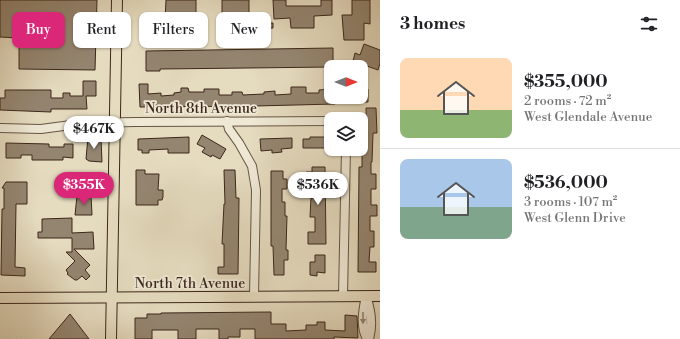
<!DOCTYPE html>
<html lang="en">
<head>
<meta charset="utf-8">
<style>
  body { margin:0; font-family:"Libre Bodoni",serif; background:#f2f2f2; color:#202124; height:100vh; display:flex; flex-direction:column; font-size:15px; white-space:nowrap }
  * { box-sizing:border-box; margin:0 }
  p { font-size:13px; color:#757577 }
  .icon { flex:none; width:22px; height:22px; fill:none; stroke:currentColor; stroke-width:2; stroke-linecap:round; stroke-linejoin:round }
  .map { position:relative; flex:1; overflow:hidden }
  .drawer { display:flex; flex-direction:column; background:#fff; width:300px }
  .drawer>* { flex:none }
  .top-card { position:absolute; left:12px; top:12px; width:308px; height:36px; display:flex; gap:8px }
  .needle { width:26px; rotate:90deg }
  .tools { position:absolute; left:324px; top:60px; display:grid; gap:8px }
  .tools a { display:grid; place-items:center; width:44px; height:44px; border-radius:8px; background:#fff; box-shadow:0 1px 3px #0004; font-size:20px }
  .price { position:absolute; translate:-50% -34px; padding:0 9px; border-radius:14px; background:#fff; color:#222; font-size:13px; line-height:26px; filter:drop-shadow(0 1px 2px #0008) }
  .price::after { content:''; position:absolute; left:50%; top:24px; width:12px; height:9px; margin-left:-6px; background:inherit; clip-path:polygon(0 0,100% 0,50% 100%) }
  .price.on { background:#db2777; color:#fff }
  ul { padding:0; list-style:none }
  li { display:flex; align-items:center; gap:12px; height:100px; padding:0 20px }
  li+li { border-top:1px solid #e0e0e0 }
  li span { display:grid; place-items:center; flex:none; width:112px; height:80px; border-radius:8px; color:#555 }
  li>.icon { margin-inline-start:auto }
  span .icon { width:48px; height:48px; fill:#fffc; stroke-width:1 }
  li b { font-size:17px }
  h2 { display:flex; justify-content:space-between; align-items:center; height:48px; padding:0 20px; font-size:17px }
  .tag { padding:0 14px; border-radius:8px; background:#fff; box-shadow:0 1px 3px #0004; font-size:14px; line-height:36px }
  .tag.on { background:#db2777; color:#fff }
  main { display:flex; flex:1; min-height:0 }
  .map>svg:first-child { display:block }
</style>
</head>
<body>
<main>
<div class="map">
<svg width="380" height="339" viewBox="0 0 380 339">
  <rect width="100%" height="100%" fill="#e5dbbf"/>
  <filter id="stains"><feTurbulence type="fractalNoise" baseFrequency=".005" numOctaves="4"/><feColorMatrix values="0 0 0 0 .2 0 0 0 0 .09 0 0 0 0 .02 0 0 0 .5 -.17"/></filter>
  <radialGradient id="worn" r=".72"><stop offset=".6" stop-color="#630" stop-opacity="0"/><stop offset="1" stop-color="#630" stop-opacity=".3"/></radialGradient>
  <!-- building -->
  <g fill="#948570" stroke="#3c271b">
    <path d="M0 0H97L95 70 19 69V38L0 37Z"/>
    <path d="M166 0H196V17L176 16V21H165Z"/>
    <path d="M222 0H249V19H237L238 29H222Z"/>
    <path d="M273 0H286V6H321V0H332V15L314 16V28H291L290 18 274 19Z"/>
    <path d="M352 0H370V24L364 23V40H344L342 15H352Z"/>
    <path d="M249 23H273V28L249 29Z"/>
    <path d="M364 44 380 50V63L378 70 353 61 355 53 360 55Z"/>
    <path d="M333 48V67L160 69V71H146V51Z"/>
    <path d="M83 81H96V96H86L87 109H51V112L0 110V98H5V90H51V98H63V93H70V96H83Z"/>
    <path d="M139 84H148V94L161 93V96L174 95V93L181 92V88H188L189 92H204V89H219V95H232V92H242L243 95 264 94V92L275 91V95L291 94V87H306V93H319V90L331 89V97H335V104L256 106 140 107Z"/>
    <path d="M361 88 368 89V102H361Z"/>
    <path d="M366 108H376L377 133H373L372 162H371V174H376V189H371V205H377V216H370V231H374V247H370L369 262H376V272H358L359 167H362V139H367Z"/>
    <path d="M202 135 226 149 220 159 212 155 211 157 202 152 205 148 197 144Z"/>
    <path d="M88 137H98L101 139 102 162 89 161 86 159Z"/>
    <path d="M189 137V153H168V149L149 150V153H142V150H138V139Z"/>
    <path d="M310 137H330V148H303V139H310Z"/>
    <path d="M292 138V148L281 149 282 152 272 153V150L261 151 260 139Z"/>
    <path d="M6 143 49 144V147H64V144H73V158L63 157V160H32V155H21V158H6Z"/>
    <path d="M312 167H325L326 244H308V232H315V217H310L311 198H315V182L307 183 306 172H312Z"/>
    <path d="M136 170H145V174H159L158 190H163V197L162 200H158V205H136Z"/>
    <path d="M224 170H235L236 198H239L238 274H218V267H224V244H222L224 204H225Z"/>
    <path d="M271 171H283V179H287V189H282V202H285V216H287L286 250H288V260H284V275H274L273 246H271Z"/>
    <path d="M6 182H27V204H16L15 267 25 268V276L1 275 2 209H4V188H2Z"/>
    <path d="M77 196H91L92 215H75Z"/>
    <path d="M72 218V233L93 232 94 249H74L90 265 85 270 90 276 86 280 82 276 77 280H75L67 274 68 273 66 270 75 261 66 252H72V238H38V232H42V219Z"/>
    <path d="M315 255H325V273L317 272V276L310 275V262H315Z"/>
    <path d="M271 312V324H286V331L306 330V325H317V322H325V330L345 331V315L357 316 358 338 334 337V339H255V329H240V337H228V339H219V329H196V339H178V330H152V339H135V318H147V314H161V313Z"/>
    <path d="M70 314 89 339H49Z"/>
  </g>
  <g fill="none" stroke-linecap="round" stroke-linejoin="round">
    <!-- minor casing -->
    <g stroke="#665444" stroke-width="10">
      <g id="minor">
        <path d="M227 121 229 129 239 143 252 166 256 190 254 296"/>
        <path d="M0 128 41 129 86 123 135 122 331 121"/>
        <path d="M343 296 346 149"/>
        <path d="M366 296C371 310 373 325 369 339"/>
        <path d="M366 296C363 310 360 326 367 339"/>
      </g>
    </g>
    <!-- major casing -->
    <g stroke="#3c271b" stroke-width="12">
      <g id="major">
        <path d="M0 298 380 296"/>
        <path d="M111 339 117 0"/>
      </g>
    </g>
    <!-- minor -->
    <use href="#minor" stroke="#eee8d5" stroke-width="8"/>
    <!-- major -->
    <use href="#major" stroke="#e5dbbf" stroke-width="10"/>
  </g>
  <!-- one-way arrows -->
  <defs><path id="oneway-solid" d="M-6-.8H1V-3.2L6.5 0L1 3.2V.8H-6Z"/></defs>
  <use fill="#958878" href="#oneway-solid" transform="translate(363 318) rotate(90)"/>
  <g text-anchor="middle" stroke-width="3.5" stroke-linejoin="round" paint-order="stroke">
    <!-- street labels -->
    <g font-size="14" fill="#3c271b" stroke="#eee8d5">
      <text x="201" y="113">North 8th Avenue</text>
      <text x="190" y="288">North 7th Avenue</text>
    </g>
  </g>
  <rect width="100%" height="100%" filter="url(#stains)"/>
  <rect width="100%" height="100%" fill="url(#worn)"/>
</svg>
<div class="tools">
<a><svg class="needle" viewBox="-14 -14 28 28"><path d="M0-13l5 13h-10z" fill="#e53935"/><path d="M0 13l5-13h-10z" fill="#757577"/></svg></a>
<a><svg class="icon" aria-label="layers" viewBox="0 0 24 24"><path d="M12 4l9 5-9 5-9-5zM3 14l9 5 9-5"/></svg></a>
</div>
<b class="price" style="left:94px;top:150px">$467K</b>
<b class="price on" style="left:84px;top:206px">$355K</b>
<b class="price" style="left:318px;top:206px">$536K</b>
<div class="top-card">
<a class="tag on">Buy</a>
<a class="tag">Rent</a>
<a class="tag">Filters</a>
<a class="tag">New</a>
</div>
</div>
<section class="drawer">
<h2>3 homes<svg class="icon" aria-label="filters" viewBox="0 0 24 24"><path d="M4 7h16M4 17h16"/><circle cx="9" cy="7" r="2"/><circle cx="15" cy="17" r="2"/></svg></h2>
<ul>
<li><span style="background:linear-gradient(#ffd9b3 65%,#8fb573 0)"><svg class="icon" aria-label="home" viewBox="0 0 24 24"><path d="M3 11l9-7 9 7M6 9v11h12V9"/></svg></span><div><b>$355,000</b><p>2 rooms · 72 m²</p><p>West Glendale Avenue</p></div></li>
<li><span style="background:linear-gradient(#a9c7e8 60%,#7fa58c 0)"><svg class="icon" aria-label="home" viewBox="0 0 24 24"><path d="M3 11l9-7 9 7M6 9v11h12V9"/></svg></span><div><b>$536,000</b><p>3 rooms · 107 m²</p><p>West Glenn Drive</p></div></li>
</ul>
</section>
</main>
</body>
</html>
